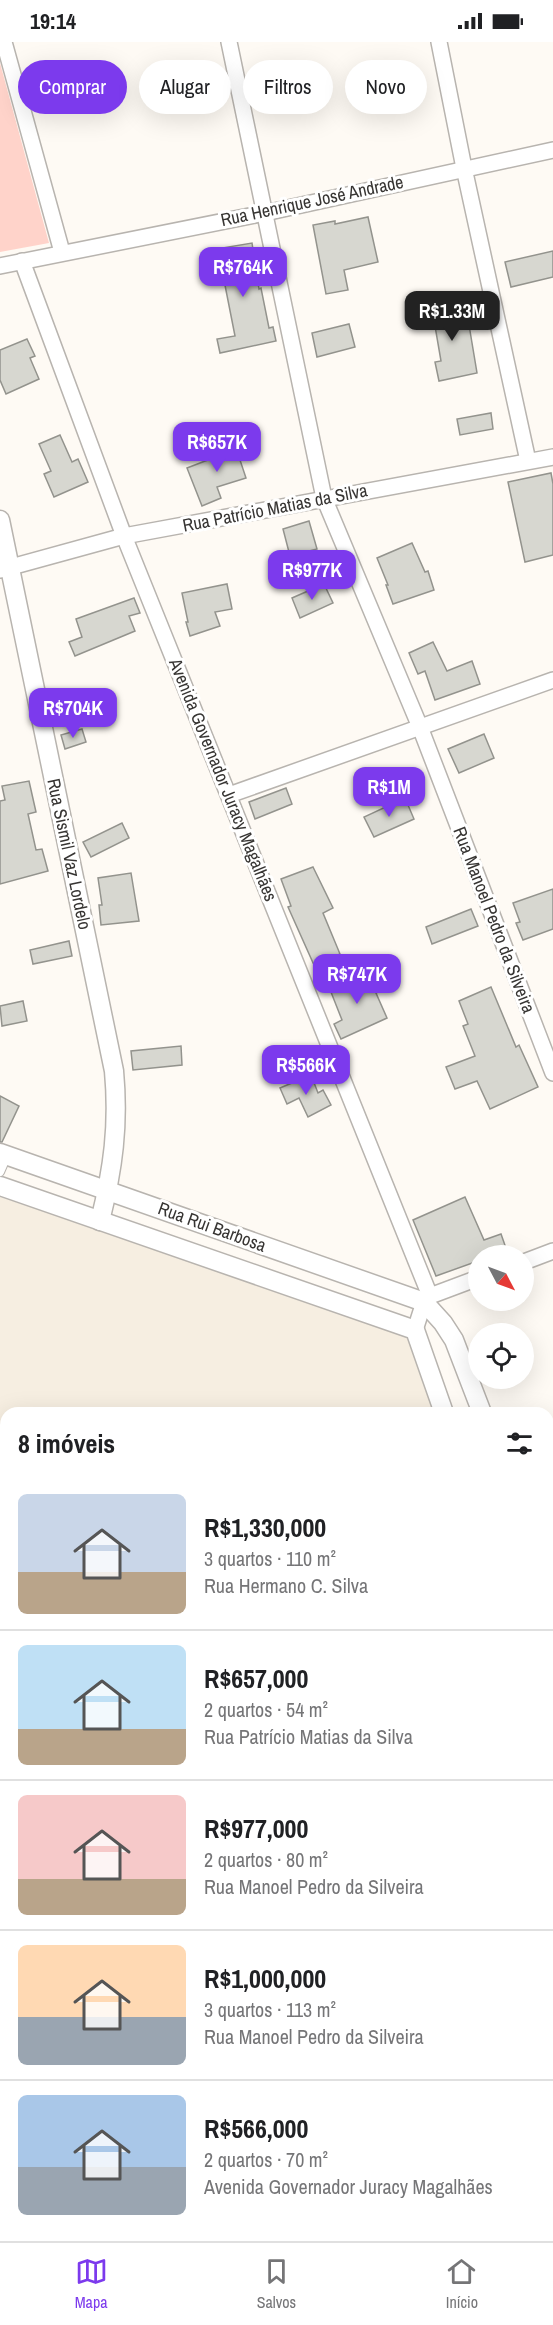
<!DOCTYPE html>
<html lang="pt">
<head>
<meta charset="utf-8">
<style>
  body { margin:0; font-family:"Archivo Narrow",sans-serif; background:#f2f2f2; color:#202124; height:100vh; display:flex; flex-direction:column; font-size:22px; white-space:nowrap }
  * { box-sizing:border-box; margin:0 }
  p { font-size:20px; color:#757577 }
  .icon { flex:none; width:33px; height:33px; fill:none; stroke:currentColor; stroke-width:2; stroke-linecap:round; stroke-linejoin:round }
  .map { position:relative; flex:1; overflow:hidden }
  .side { position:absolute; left:0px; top:1365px; width:554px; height:834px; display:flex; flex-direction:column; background:#fff; border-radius:18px 18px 0 0; box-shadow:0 6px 24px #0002 }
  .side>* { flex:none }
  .hud { position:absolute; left:18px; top:18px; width:518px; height:54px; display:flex; gap:12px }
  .needle { width:39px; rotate:131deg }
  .buttons { position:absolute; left:468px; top:1203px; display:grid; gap:12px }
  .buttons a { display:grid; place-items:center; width:66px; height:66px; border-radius:50%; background:#fff; box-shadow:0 6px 24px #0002; font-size:30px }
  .price { position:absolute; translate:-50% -51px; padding:0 14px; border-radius:12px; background:#7c3aed; color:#fff; font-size:20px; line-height:39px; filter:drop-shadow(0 2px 3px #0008) }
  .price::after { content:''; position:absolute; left:50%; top:36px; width:18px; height:14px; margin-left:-9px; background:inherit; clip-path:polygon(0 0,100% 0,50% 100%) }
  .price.selected { background:#222; color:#fff }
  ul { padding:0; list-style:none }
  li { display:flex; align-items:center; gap:18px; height:150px; padding:0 18px }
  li+li { border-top:2px solid #e0e0e0 }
  li span { display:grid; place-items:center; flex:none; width:168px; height:120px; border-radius:9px; color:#555 }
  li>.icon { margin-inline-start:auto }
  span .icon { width:72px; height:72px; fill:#fffc; stroke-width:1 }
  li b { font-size:26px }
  h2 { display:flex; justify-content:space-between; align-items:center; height:72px; padding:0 18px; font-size:26px }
  .pill { padding:0 21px; border-radius:27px; background:#fff; box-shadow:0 6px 24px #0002; font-size:21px; line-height:54px }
  .pill.selected { background:#7c3aed; color:#fff }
  .status { display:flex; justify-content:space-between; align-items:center; height:42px; padding:0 30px; background:#fff; direction:ltr }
  .status svg { height:16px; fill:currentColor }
  .menu { display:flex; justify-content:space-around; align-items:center; height:84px; border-top:2px solid #e0e0e0; background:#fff; font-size:16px; color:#757577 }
  .menu a { display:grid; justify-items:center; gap:3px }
  .menu .selected { color:#7c3aed }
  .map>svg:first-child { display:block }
</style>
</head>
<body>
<div class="status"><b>19:14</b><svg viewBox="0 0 49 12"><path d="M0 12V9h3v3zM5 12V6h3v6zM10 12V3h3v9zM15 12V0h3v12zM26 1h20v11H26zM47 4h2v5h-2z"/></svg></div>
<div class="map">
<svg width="553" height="2199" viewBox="0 0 553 2199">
  <rect width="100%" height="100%" fill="#fefaf4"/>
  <!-- built -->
  <path fill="#f6eee1" d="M0 1155 415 1291 443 1371H6V2193H548V1671L553 1686V2199H0Z"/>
  <!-- green -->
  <g fill="#ffd3ca">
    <path d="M0 21 49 201 0 210Z"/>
    <path d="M548 1938H553V2199H0V1970L6 1969V2193H548Z"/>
  </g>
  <!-- building -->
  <g fill="#d7d7d0" stroke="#93938d" stroke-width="1.5">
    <path d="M368 175 378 220 344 228 348 248 326 252 313 183 335 179V182Z"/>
    <path d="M252 201 259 247 261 246 269 286 273 285 276 299 220 311 217 297 235 294 222 228 213 230 210 208Z"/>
    <path d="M553 209V235L511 245 505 220Z"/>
    <path d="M444 258 446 270 462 267 465 283H469L477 331 439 339 435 320 441 319 435 284 431 285 427 262Z"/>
    <path d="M349 282 355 305 317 315 312 291Z"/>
    <path d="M27 297 35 314 30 316 39 337 6 352 0 338V308Z"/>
    <path d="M491 371 493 387 460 393 457 377Z"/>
    <path d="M60 393 72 420 78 417 88 440 54 455 44 432 51 429 39 402Z"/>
    <path d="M234 400 246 436 217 445 221 456 202 464 187 426 213 416 210 408Z"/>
    <path d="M551 431 553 442V513L525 520 508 440Z"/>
    <path d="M309 479 317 507 290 514 283 487Z"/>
    <path d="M412 501 425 530 428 529 434 548 393 562 386 543H388L377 516Z"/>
    <path d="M227 542 232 567 215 570 220 584 190 594 186 580H188L182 551Z"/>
    <path d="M324 542 333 561 300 576 292 556Z"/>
    <path d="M134 556 140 571 129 574 135 589 75 614 69 600 82 595 76 577Z"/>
    <path d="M433 600 447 629 472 619 480 642 435 658 425 629 418 632 409 611Z"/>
    <path d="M82 687 86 700 65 707 61 693Z"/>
    <path d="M484 692 494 716 459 731 448 707Z"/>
    <path d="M29 739 36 770 28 772 36 808 42 807 48 829 0 842V759L5 758 2 744Z"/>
    <path d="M286 746 292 762 255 777 249 760Z"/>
    <path d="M405 756 414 777 374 795 364 775Z"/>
    <path d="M122 781 129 796 91 815 83 800Z"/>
    <path d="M313 825 333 866 323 871 340 912 314 923 288 865 291 864 281 837Z"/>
    <path d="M131 831 139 879 101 883 99 863H102L98 836Z"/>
    <path d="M553 847V887L523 898 516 881 520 880 513 861Z"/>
    <path d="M471 867 478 884 432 902 426 885Z"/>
    <path d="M69 899 72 914 33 922 30 908Z"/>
    <path d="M371 930 378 950 376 951 387 976 341 997 334 982 342 978 329 945Z"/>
    <path d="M491 945 516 1005 519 1003 538 1045 490 1067 477 1039 455 1047 446 1025 475 1014 463 984 468 982 459 959Z"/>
    <path d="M23 959 27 979 2 984 0 964Z"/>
    <path d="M181 1004 182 1023 133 1028 131 1009Z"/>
    <path d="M311 1033 318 1051 323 1048 331 1063 308 1075 299 1056 287 1062 280 1046Z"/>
    <path d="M0 1054 19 1064 2 1100H0Z"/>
    <path d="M465 1155 484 1198 501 1192 507 1209 493 1214H478V1219L436 1234 413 1178Z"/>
  </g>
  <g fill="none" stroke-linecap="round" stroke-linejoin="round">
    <!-- service casing -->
    <g stroke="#b8b4af" stroke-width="10">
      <g id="service">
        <path d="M0 1130 7 1114"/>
        <path d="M0 1468 6 1471"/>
        <path d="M0 1588 6 1591"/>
      </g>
    </g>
    <!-- minor casing -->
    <g stroke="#b8b4af" stroke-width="18">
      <g id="minor">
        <path d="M4 0 62 210"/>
        <path d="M229 0 324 456 420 685 553 1031"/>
        <path d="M439 0 464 126 528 419"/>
        <path d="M22 219 124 494 430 1254"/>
        <path d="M0 224 265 171 553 108"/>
        <path d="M0 528 124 494 553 415"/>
        <path d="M229 753 553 638"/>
        <path d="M524 1220 553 1209"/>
        <path d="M415 1288 424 1260 430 1254 478 1236"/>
        <path d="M548 1461 553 1457"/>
      </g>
    </g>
    <!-- tertiary casing -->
    <g stroke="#b8b4af" stroke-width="21">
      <g id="tertiary">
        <path d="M0 478 114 1029C119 1083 113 1127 100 1179"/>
        <path d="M0 1111 424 1260 443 1281 454 1298 482 1371"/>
        <path d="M0 1144 415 1288 444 1371"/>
        <path d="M548 1545 553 1559"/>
        <path d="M548 1648 553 1661"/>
      </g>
    </g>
    <!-- service -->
    <use href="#service" stroke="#fff" stroke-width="8"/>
    <!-- minor -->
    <use href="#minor" stroke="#fff" stroke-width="15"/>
    <!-- tertiary -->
    <use href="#tertiary" stroke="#fff" stroke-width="18"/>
  </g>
  <g text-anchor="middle" stroke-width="6" stroke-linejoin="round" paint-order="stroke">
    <!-- street labels -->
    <g font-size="18" fill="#373533" stroke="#fff">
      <text transform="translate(312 159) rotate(-12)" y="6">Rua Henrique José Andrade</text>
      <text transform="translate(275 466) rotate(-11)" y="6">Rua Patrício Matias da Silva</text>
      <text transform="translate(223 738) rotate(68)" y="6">Avenida Governador Juracy Magalhães</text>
      <text transform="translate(69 812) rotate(78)" y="6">Rua Sismil Vaz Lordelo</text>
      <text transform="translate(494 878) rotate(69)" y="6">Rua Manoel Pedro da Silveira</text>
      <text transform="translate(212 1185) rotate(20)" y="6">Rua Rui Barbosa</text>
    </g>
  </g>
</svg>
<div class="buttons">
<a><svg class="needle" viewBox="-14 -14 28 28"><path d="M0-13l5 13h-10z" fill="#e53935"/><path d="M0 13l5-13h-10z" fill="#757577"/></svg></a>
<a><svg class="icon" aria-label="locate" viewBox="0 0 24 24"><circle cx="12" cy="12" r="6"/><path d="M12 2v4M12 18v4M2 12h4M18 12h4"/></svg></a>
</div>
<b class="price" style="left:243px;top:256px">R$764K</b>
<b class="price selected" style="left:452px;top:300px">R$1.33M</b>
<b class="price" style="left:217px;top:431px">R$657K</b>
<b class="price" style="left:312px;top:559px">R$977K</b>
<b class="price" style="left:73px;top:697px">R$704K</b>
<b class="price" style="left:389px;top:776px">R$1M</b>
<b class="price" style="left:357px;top:963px">R$747K</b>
<b class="price" style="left:306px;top:1054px">R$566K</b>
<div class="hud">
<a class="pill selected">Comprar</a>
<a class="pill">Alugar</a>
<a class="pill">Filtros</a>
<a class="pill">Novo</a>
</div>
<section class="side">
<h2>8 imóveis<svg class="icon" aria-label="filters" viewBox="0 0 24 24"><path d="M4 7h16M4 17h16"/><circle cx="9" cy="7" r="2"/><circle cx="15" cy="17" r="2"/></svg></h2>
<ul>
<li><span style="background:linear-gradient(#c9d6e8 65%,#b9a48a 0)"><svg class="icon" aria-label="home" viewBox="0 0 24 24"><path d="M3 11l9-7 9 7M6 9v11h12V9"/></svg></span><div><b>R$1,330,000</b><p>3 quartos · 110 m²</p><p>Rua Hermano C. Silva</p></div></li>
<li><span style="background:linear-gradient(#bfe0f5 70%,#b9a48a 0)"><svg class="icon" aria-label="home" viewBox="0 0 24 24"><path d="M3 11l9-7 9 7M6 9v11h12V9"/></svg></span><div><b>R$657,000</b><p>2 quartos · 54 m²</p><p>Rua Patrício Matias da Silva</p></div></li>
<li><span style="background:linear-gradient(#f6c9c9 70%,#b9a48a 0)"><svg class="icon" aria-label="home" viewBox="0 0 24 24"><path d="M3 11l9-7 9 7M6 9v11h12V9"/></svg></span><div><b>R$977,000</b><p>2 quartos · 80 m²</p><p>Rua Manoel Pedro da Silveira</p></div></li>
<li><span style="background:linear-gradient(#ffd9b3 60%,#9aa5b1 0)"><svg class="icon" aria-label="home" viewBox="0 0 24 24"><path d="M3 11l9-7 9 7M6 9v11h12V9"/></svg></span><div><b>R$1,000,000</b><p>3 quartos · 113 m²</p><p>Rua Manoel Pedro da Silveira</p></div></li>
<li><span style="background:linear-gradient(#a9c7e8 60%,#9aa5b1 0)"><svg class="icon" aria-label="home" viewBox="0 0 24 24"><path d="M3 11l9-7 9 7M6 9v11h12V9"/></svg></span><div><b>R$566,000</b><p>2 quartos · 70 m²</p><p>Avenida Governador Juracy Magalhães</p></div></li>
</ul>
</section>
</div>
<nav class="menu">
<a class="selected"><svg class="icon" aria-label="map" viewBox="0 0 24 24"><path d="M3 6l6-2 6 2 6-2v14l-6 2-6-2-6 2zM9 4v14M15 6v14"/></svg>Mapa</a>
<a><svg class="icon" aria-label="saved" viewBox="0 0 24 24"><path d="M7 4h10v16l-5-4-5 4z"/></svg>Salvos</a>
<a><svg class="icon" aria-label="home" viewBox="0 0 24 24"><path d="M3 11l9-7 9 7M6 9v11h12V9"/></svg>Início</a>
</nav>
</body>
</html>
